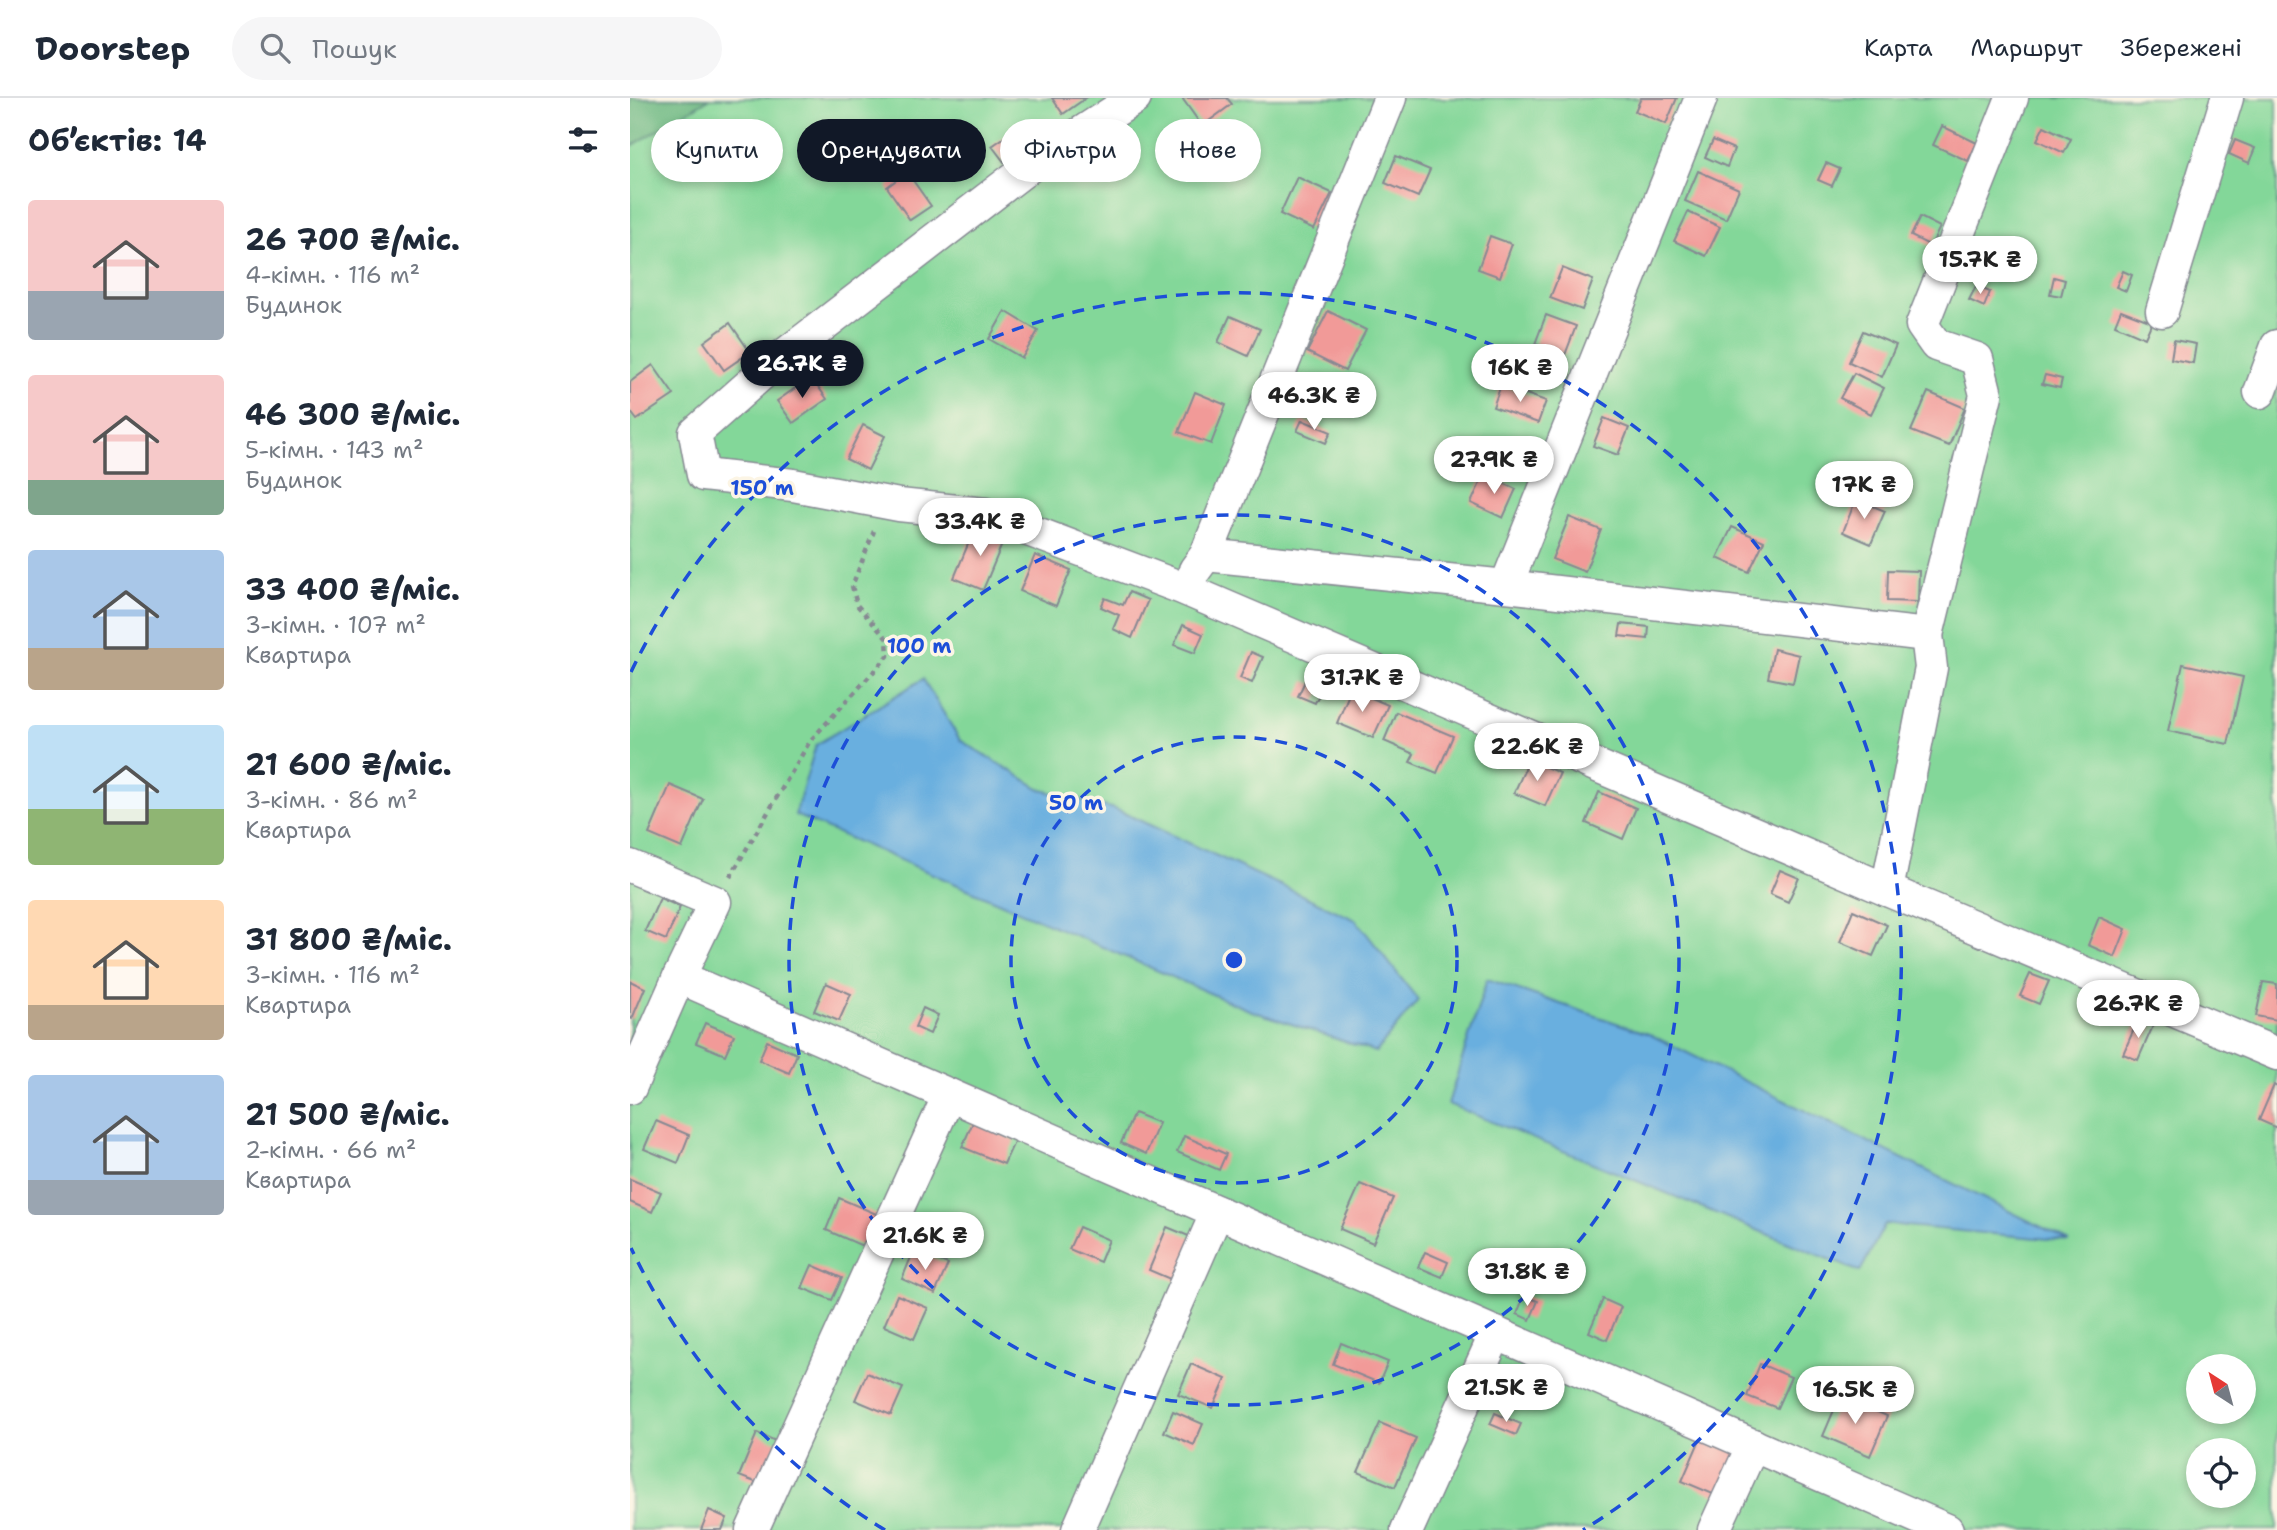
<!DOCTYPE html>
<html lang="uk">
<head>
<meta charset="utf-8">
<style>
  body { margin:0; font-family:"Shantell Sans",sans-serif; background:#f6f6f7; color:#1f2937; height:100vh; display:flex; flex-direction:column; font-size:26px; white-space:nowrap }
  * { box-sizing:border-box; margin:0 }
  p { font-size:23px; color:#747a83 }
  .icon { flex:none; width:38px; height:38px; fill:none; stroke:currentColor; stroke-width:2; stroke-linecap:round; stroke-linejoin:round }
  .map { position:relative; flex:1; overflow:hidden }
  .drawer { display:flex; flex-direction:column; background:#fff; width:630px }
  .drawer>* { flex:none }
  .guide { position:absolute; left:21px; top:21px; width:665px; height:63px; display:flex; gap:14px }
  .needle { width:46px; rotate:324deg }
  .buttons { position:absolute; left:1556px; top:1256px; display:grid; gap:14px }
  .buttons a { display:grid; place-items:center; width:70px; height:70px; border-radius:50%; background:#fff; box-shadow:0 4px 10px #0003; font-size:35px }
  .price { position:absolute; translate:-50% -60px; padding:0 16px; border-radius:24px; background:#fff; color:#222; font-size:23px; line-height:46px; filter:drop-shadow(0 2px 4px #0008) }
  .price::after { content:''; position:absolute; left:50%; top:42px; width:21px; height:16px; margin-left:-10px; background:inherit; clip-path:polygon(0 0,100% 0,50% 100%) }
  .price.active { background:#111827; color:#fff }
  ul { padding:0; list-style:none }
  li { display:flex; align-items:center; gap:21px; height:175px; padding:0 28px }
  li span { display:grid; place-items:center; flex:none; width:196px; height:140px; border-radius:7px; color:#555 }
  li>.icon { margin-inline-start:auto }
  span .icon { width:84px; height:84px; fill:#fffc; stroke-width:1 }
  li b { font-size:30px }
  h2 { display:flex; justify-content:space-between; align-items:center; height:84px; padding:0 28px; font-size:30px }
  .chip { padding:0 24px; border-radius:32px; background:#fff; box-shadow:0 4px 10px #0003; font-size:24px; line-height:63px }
  .chip.active { background:#111827; color:#fff }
  header { display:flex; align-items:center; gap:42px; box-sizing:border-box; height:98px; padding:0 35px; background:#fff; border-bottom:2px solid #e0e1e3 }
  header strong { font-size:33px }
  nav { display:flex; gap:38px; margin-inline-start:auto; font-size:24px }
  .search { width:490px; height:63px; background:#f6f6f7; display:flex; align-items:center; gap:18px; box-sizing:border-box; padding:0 24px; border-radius:38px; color:#747a83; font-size:26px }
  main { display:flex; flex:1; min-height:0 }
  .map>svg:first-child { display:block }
</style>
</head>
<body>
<header>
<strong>Doorstep</strong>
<div class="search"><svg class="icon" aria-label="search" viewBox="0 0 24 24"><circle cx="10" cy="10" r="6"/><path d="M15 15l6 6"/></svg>Пошук</div>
<nav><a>Карта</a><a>Маршрут</a><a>Збережені</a></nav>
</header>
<main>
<section class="drawer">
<h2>Об’єктів: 14<svg class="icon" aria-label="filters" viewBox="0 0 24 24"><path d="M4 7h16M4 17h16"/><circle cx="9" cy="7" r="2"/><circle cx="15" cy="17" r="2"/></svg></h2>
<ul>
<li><span style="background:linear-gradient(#f6c9c9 65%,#9aa5b1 0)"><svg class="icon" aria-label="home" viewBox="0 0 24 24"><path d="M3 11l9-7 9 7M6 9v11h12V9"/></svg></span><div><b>26 700 ₴/міс.</b><p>4-кімн. · 116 m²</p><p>Будинок</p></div></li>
<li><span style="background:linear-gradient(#f6c9c9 75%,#7fa58c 0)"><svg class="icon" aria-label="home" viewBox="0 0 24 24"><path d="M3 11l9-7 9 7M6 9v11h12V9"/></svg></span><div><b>46 300 ₴/міс.</b><p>5-кімн. · 143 m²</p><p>Будинок</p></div></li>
<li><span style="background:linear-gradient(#a9c7e8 70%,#b9a48a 0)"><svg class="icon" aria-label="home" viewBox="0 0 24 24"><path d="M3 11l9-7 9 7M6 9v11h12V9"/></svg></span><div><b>33 400 ₴/міс.</b><p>3-кімн. · 107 m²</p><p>Квартира</p></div></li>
<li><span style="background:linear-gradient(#bfe0f5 60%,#8fb573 0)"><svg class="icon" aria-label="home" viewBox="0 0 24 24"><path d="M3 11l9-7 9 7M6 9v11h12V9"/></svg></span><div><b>21 600 ₴/міс.</b><p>3-кімн. · 86 m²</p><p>Квартира</p></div></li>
<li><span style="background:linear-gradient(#ffd9b3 75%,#b9a48a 0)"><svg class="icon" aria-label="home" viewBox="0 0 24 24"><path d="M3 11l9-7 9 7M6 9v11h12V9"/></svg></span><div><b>31 800 ₴/міс.</b><p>3-кімн. · 116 m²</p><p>Квартира</p></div></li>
<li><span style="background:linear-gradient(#a9c7e8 75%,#9aa5b1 0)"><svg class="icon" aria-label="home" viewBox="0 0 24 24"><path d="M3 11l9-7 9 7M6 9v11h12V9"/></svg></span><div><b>21 500 ₴/міс.</b><p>2-кімн. · 66 m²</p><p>Квартира</p></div></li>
</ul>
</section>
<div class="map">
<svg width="1647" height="1432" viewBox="0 0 1647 1432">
  <rect width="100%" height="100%" fill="#fcf5e5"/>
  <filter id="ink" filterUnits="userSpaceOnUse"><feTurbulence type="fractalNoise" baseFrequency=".0143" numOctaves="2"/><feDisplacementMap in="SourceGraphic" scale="14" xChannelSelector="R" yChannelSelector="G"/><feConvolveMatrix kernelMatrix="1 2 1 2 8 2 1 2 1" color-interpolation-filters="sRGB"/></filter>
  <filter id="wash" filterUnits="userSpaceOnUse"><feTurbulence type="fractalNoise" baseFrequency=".00686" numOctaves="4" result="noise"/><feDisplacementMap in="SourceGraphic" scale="28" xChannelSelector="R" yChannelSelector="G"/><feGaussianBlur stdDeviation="1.57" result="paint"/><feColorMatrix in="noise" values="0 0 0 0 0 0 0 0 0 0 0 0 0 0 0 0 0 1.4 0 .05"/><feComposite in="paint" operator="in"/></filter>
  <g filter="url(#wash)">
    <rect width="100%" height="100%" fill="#f1e3c6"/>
    <!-- green -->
    <path fill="#83d799" stroke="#4f837c" stroke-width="2" fill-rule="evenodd" d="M80 0H1647V1432H0V49ZM1568 1269H1614V1314H1568ZM1568 1353H1614V1398H1568Z"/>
    <!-- forest -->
    <path fill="#6ab881" stroke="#427470" stroke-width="2" d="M0 0H80L0 49Z"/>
    <!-- water -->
    <g fill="#69afdf" stroke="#426f9e" stroke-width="2">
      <path d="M293 581 330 642 412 692 485 711 726 822 788 902 746 954 619 912 165 717 186 647Z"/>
      <path d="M857 881 1019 936 1440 1143 1255 1126 1230 1174 818 1006Z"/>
    </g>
    <g id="blocks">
      <!-- building -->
      <g fill="#f19a98">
        <path d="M422 0H456L433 16Z"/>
        <path d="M552 0H597L602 6 572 28Z"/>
        <path d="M1011 0H1047L1036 26 1005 13Z"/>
        <path d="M395 25 407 41 374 64 362 48Z"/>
        <path d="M1312 28 1347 45 1338 63 1303 47Z"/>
        <path d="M1414 28 1441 41 1434 55 1407 42Z"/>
        <path d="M1083 42 1104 51 1097 69 1075 59Z"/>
        <path d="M1605 42 1625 50 1619 65 1599 56Z"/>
        <path d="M766 58 800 72 788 99 755 85Z"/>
        <path d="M1196 65 1210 71 1202 88 1188 82Z"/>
        <path d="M1068 73 1109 91 1096 121 1055 103Z"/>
        <path d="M277 74 301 108 280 122 257 89Z"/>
        <path d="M667 79 702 95 684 132 650 116Z"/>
        <path d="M1058 114 1090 129 1076 158 1044 143Z"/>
        <path d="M1290 119 1310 129 1301 148 1281 138Z"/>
        <path d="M860 138 882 146 870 179 848 171Z"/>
        <path d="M932 170 963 182 952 212 920 200Z"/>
        <path d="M1493 173 1502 177 1496 193 1486 189Z"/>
        <path d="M1424 179 1435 182 1431 198 1420 196Z"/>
        <path d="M1346 188 1360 194 1354 209 1339 202Z"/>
        <path d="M1491 212 1522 224 1515 240 1485 227Z"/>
        <path d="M375 213 408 233 392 260 359 241Z"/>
        <path d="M698 213 736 232 715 273 677 254Z"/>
        <path d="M916 217 946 228 935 257 905 246Z"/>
        <path d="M600 218 630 231 618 258 588 244Z"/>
        <path d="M100 225 120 254 94 272 74 244Z"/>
        <path d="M1233 233 1266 247 1252 279 1219 264Z"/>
        <path d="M1544 242 1566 246 1563 265 1541 261Z"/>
        <path d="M23 267 44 297 7 322 0 313V284Z"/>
        <path d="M1224 275 1254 290 1241 316 1210 300Z"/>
        <path d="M1415 277 1432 281 1430 290 1412 286Z"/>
        <path d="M181 279 197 301 163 325 147 303Z"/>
        <path d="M871 287 916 303 908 325 863 309Z"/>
        <path d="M565 294 596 307 581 346 549 334Z"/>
        <path d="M1298 294 1335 310 1319 348 1281 333Z"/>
        <path d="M974 320 999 330 988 357 963 348Z"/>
        <path d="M672 322 701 334 696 345 667 333Z"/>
        <path d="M233 327 255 338 238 372 216 361Z"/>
        <path d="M854 376 886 391 873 420 841 405Z"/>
        <path d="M1226 401 1255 413 1241 446 1213 434Z"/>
        <path d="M939 419 971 432 955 474 922 461Z"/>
        <path d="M346 427 375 439 353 492 324 480Z"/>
        <path d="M1102 429 1134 443 1119 474 1087 460Z"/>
        <path d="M405 457 441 472 426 508 390 493Z"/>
        <path d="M1258 472 1289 473 1288 504 1257 503Z"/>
        <path d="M499 494 518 502 502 540 483 531 489 517 471 509 475 500 493 507Z"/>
        <path d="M991 526 1019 529 1018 541 989 538Z"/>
        <path d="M553 527 573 536 565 555 544 547Z"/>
        <path d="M1144 551 1169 557 1163 585 1138 580Z"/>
        <path d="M621 554 633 559 622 585 610 580Z"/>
        <path d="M1553 566 1613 579 1598 646 1538 633Z"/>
        <path d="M675 583 692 590 685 605 668 598Z"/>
        <path d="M721 591 758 607 743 640 707 625Z"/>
        <path d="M766 614 823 638 807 675 780 664 784 656 754 643Z"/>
        <path d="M899 662 930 675 915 708 884 695Z"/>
        <path d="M40 687 73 701 52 750 19 736Z"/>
        <path d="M969 694 1006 710 993 741 956 725Z"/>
        <path d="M1150 772 1169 780 1158 804 1140 796Z"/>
        <path d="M30 800 50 809 36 842 15 833Z"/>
        <path d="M1223 812 1257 827 1243 858 1210 844Z"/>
        <path d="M1469 819 1496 831 1485 859 1458 847Z"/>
        <path d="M1400 876 1419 883 1409 906 1390 898Z"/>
        <path d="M0 883 15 890 2 921 0 920Z"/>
        <path d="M1633 884 1647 886V922L1626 918Z"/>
        <path d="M196 885 221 896 209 923 184 913Z"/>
        <path d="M293 910 308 917 300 936 285 929Z"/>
        <path d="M1508 922 1523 928 1508 962 1493 956Z"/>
        <path d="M75 925 104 937 95 957 66 945Z"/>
        <path d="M137 943 167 956 159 975 129 962Z"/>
        <path d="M1644 987 1647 989V1030L1629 1022Z"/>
        <path d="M504 1015 529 1025 516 1056 491 1045Z"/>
        <path d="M26 1023 59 1037 48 1065 14 1051Z"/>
        <path d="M343 1024 385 1042 374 1066 332 1049Z"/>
        <path d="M554 1038 596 1056 589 1072 547 1054Z"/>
        <path d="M0 1081 31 1094 22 1114 0 1104Z"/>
        <path d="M730 1086 763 1100 743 1145 710 1131Z"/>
        <path d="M209 1100 251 1118 237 1150 196 1132Z"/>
        <path d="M449 1129 479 1142 470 1164 439 1151Z"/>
        <path d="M537 1129 566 1141 547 1184 519 1172Z"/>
        <path d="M284 1152 318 1166 305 1196 272 1181Z"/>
        <path d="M795 1154 818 1164 812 1179 788 1169Z"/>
        <path d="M182 1167 212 1180 202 1202 172 1190Z"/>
        <path d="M267 1197 298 1210 284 1241 254 1228Z"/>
        <path d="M894 1198 908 1203 900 1222 887 1216Z"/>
        <path d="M973 1201 991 1209 977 1242 959 1234Z"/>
        <path d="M711 1245 758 1264 749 1285 703 1266Z"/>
        <path d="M561 1266 596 1281 583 1310 548 1296Z"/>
        <path d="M1130 1266 1161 1279 1147 1310 1117 1298Z"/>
        <path d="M237 1275 273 1290 261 1317 225 1302Z"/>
        <path d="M1210 1298 1257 1318 1240 1358 1193 1338Z"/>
        <path d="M543 1313 573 1326 564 1347 534 1334Z"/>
        <path d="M865 1315 891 1326 886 1337 860 1326Z"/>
        <path d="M750 1325 786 1340 765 1389 728 1374Z"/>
        <path d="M127 1335 148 1344 130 1386 109 1378Z"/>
        <path d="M1071 1339 1108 1355 1090 1399 1052 1383Z"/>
        <path d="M79 1412 97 1420 92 1432H71Z"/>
      </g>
    </g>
  </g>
  <g filter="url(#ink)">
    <use href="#blocks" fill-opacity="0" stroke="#868992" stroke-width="2"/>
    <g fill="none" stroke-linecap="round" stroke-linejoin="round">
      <!-- minor casing -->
      <g stroke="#868992" stroke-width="35">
        <g id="minor">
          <path d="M505 0 400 68 144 265 65 335 73 377 163 387 269 407 356 416 552 490 1257 792 1647 956"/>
          <path d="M1532 213 1597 0"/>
          <path d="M1630 294 1647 248"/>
          <path d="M576 457 876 488 1297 537 1356 297 1347 261 1306 247 1292 227 1382 0"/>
          <path d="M565 472 576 457 760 0"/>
          <path d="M876 488 1071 0"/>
          <path d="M0 768 85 804 49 879 1317 1432"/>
          <path d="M1257 792 1301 570 1297 537"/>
          <path d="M0 990 49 879"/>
          <path d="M122 1432 319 997"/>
          <path d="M448 1432 587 1114"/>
          <path d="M777 1432 866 1235"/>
          <path d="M1084 1432 1123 1347"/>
        </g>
      </g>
      <!-- path -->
      <path stroke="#868992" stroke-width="4.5" stroke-dasharray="5 5" stroke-linecap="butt" d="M100 779 180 643 258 558 257 541 227 507 222 488 244 433"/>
      <!-- minor -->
      <use href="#minor" stroke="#fff" stroke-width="32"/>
    </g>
  </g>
  <!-- distance rings -->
  <g fill="none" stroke="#1d4ed8" stroke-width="3.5" stroke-dasharray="12 9">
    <circle cx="604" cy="862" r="223"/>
    <circle cx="604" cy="862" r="445"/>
    <path d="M255 1432A668 668 0 0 1 1 1150M1 574A668 668 0 1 1 953 1432"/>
  </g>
  <circle cx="604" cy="862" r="10" fill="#1d4ed8" stroke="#fcf5e5" stroke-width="3.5"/>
  <g font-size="21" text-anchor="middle" font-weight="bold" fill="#1d4ed8" stroke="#fcf5e5" stroke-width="7" stroke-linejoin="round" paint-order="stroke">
    <text x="132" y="397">150 m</text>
    <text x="289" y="555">100 m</text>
    <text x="446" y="712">50 m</text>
  </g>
</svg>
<div class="buttons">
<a><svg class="needle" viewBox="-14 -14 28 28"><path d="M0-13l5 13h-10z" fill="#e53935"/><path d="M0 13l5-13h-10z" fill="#747a83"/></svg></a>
<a><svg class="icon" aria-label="locate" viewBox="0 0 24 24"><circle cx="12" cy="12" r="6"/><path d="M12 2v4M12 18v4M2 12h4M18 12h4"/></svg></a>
</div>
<b class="price" style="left:1350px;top:198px">15.7K ₴</b>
<b class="price active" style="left:172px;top:302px">26.7K ₴</b>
<b class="price" style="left:890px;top:306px">16K ₴</b>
<b class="price" style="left:684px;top:334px">46.3K ₴</b>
<b class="price" style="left:864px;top:398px">27.9K ₴</b>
<b class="price" style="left:1234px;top:423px">17K ₴</b>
<b class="price" style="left:350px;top:460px">33.4K ₴</b>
<b class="price" style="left:732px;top:616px">31.7K ₴</b>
<b class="price" style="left:907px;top:685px">22.6K ₴</b>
<b class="price" style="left:1508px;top:942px">26.7K ₴</b>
<b class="price" style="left:295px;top:1174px">21.6K ₴</b>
<b class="price" style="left:897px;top:1210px">31.8K ₴</b>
<b class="price" style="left:876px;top:1326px">21.5K ₴</b>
<b class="price" style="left:1225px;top:1328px">16.5K ₴</b>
<div class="guide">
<a class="chip">Купити</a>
<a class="chip active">Орендувати</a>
<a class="chip">Фільтри</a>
<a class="chip">Нове</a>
</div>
</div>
</main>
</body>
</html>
